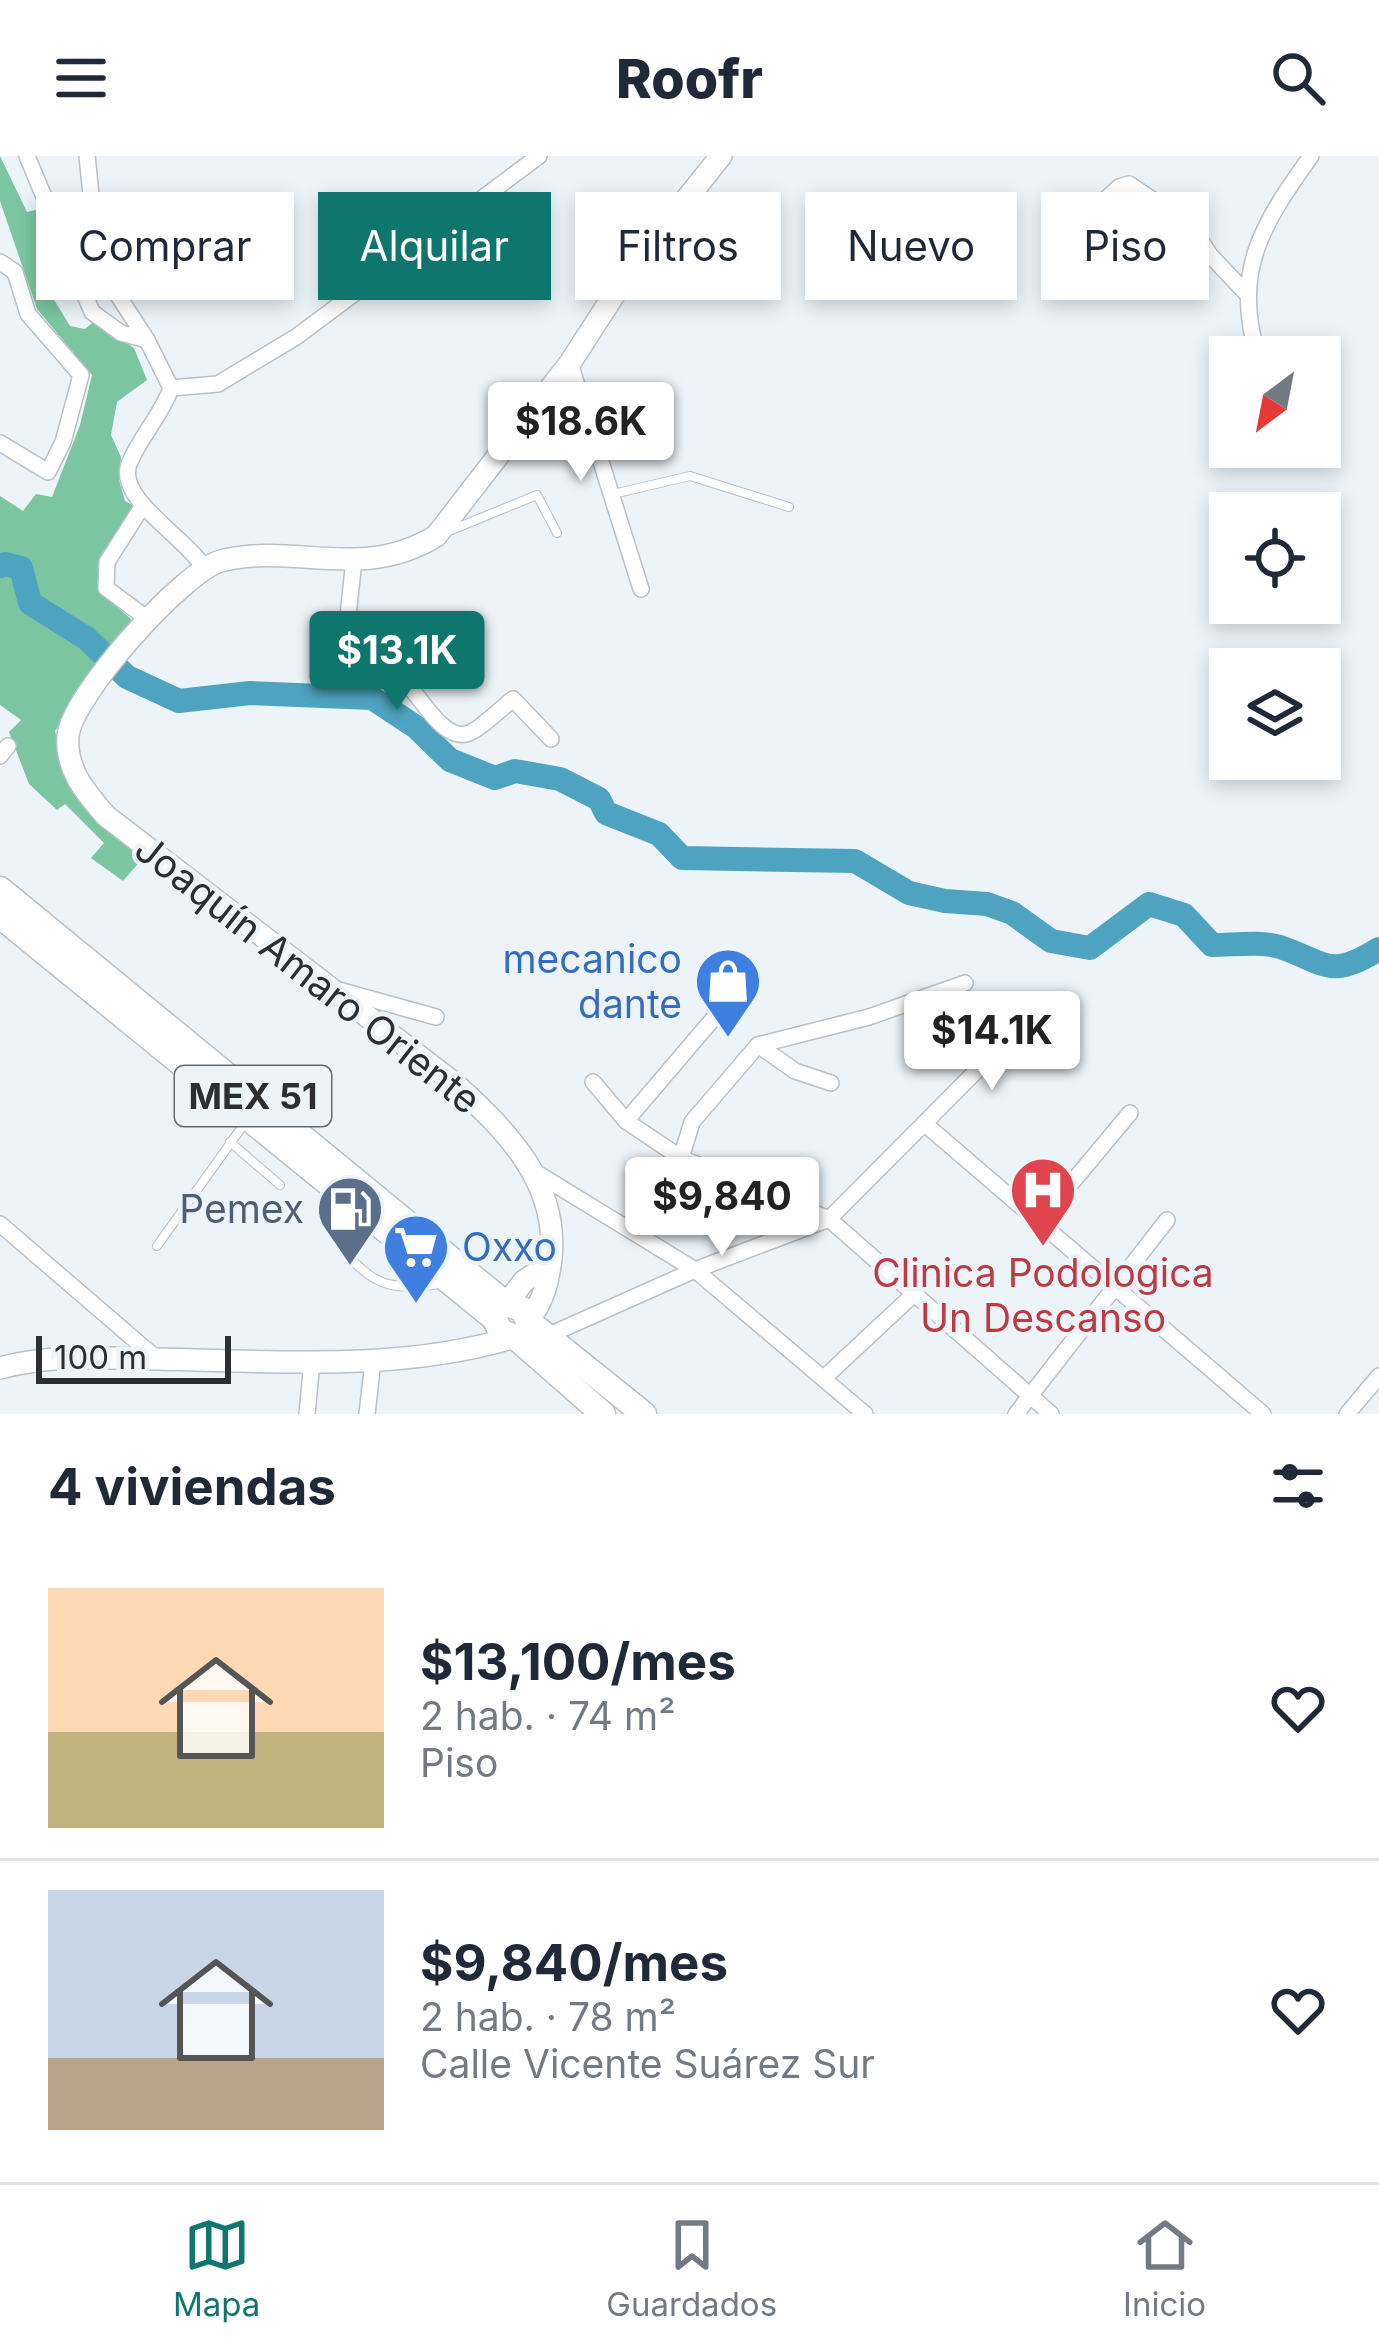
<!DOCTYPE html>
<html lang="es">
<head>
<meta charset="utf-8">
<style>
  body { margin:0; font-family:Inter,sans-serif; background:#f2f2f3; color:#1f2937; height:100vh; display:flex; flex-direction:column; font-size:45px; white-space:nowrap }
  * { box-sizing:border-box; margin:0 }
  p { font-size:39px; color:#747a83 }
  .icon { flex:none; width:66px; height:66px; fill:none; stroke:currentColor; stroke-width:2; stroke-linecap:round; stroke-linejoin:round }
  .map { position:relative; height:1258px; overflow:hidden }
  .drawer { display:flex; flex-direction:column; background:#fff; flex:1 }
  .drawer>* { flex:none }
  .hud { position:absolute; left:36px; top:36px; width:1308px; height:108px; display:flex; gap:24px }
  .needle { width:78px; rotate:212deg }
  .fabs { position:absolute; left:1209px; top:180px; display:grid; gap:24px }
  .fabs a { display:grid; place-items:center; width:132px; height:132px; border-radius:0px; background:#fff; box-shadow:0 6px 18px #0003; font-size:60px }
  .scale { position:absolute; left:36px; bottom:30px; width:195px; box-sizing:border-box; padding-left:12px; border:6px solid #2c2e31; border-top:0; font-size:33px; line-height:42px; white-space:nowrap; color:#2c2e31; -webkit-text-stroke:9px #ecf4fa; paint-order:stroke }
  .price { position:absolute; translate:-50% -102px; padding:0 27px; border-radius:12px; background:#fff; color:#222; font-size:39px; line-height:78px; filter:drop-shadow(0 3px 6px #0008) }
  .price::after { content:''; position:absolute; left:50%; top:72px; width:36px; height:27px; margin-left:-18px; background:inherit; clip-path:polygon(0 0,100% 0,50% 100%) }
  .price.selected { background:#0f766e; color:#fff }
  ul { padding:0; list-style:none }
  li { display:flex; align-items:center; gap:36px; height:300px; padding:0 48px }
  li+li { border-top:3px solid #e0e1e3 }
  li span { display:grid; place-items:center; flex:none; width:336px; height:240px; border-radius:0px; color:#555 }
  li>.icon { margin-inline-start:auto }
  span .icon { width:144px; height:144px; fill:#fffc; stroke-width:1 }
  li b { font-size:51px }
  h2 { display:flex; justify-content:space-between; align-items:center; height:144px; padding:0 48px; font-size:51px }
  .chip { padding:0 42px; border-radius:0px; background:#fff; box-shadow:0 6px 18px #0003; font-size:42px; line-height:108px }
  .chip.selected { background:#0f766e; color:#fff }
  header { display:flex; justify-content:space-between; align-items:center; height:156px; padding:0 48px; background:#fff; font-size:54px; font-weight:800 }
  .dock { display:flex; justify-content:space-around; align-items:center; height:168px; border-top:3px solid #e0e1e3; background:#fff; font-size:33px; color:#747a83 }
  .dock a { display:grid; justify-items:center; gap:6px }
  .dock .selected { color:#0f766e }
  .map>svg:first-child { display:block }
</style>
</head>
<body>
<header><svg class="icon" aria-label="menu" viewBox="0 0 24 24"><path d="M4 6h16M4 12h16M4 18h16"/></svg>Roofr<svg class="icon" aria-label="search" viewBox="0 0 24 24"><circle cx="10" cy="10" r="6"/><path d="M15 15l6 6"/></svg></header>
<div class="map">
<svg width="1379" height="1258" viewBox="0 0 1379 1258">
  <rect width="100%" height="100%" fill="#ecf4fa"/>
  <!-- forest -->
  <path fill="#7bc6a1" d="M0 0 27 56 43 52 65 107 50 137 70 170 85 173 95 165 134 192 147 224 117 246 111 279 121 301 119 324 125 345 134 350 100 403 99 435 132 464 55 575 67 625 94 661 143 702 123 725 91 702 104 687 65 648 57 654 29 628 9 576 21 564 0 549V340L23 355 36 338 52 341 80 269 92 219 37 153 0 45Z"/>
  <g fill="none" stroke-linecap="round" stroke-linejoin="round">
    <!-- river -->
    <path stroke="#4ea4c0" stroke-width="24" d="M0 410 5 408 21 412 30 447 86 482 127 521 179 545 250 537 372 542 416 571 450 604 495 622 515 615 560 623 599 643 606 657 659 678 682 702 855 705 909 737 945 745 987 748 1012 757 1051 785 1090 792 1149 748 1184 759 1212 789C1233 789 1260 785 1280 791 1327 807 1329 824 1379 793"/>
    <!-- lane casing -->
    <g stroke="#b9c0c6" stroke-width="10">
      <g id="lane">
        <path d="M613 338 690 320 789 351"/>
        <path d="M449 375 537 339 557 377"/>
        <path d="M230 986 280 1029"/>
        <path d="M342 1048 334 1078 337 1086C369 1128 389 1136 439 1128"/>
        <path d="M157 1090 247 964"/>
      </g>
    </g>
    <!-- street casing -->
    <g stroke="#b9c0c6" stroke-width="18">
      <g id="street">
        <path d="M27 0 92 156 121 177 147 184"/>
        <path d="M87 0 97 97 106 121 147 184 171 232C161 260 140 281 129 308 116 343 186 381 204 412"/>
        <path d="M1050 49 1073 59H1089L1119 31 1129 28 1190 69 1210 99 1248 139"/>
        <path d="M0 106 15 116 28 158 81 219 63 286 48 316 0 287"/>
        <path d="M1258 201C1232 114 1262 69 1311 0"/>
        <path d="M570 207 641 433"/>
        <path d="M171 232 218 228 296 181 539 0"/>
        <path d="M142 351 107 406 106 432 149 464"/>
        <path d="M354 404 345 487C357 513 388 514 408 530 422 542 442 583 466 578 476 577 504 550 513 543L551 583"/>
        <path d="M0 600 8 590"/>
        <path d="M335 833 436 861"/>
        <path d="M758 889 795 915 831 927"/>
        <path d="M593 926 626 965 681 1002 829 1063 1051 1258"/>
        <path d="M626 965 713 863"/>
        <path d="M925 968 1263 1258"/>
        <path d="M681 1002 692 966 758 889 869 861 965 827"/>
        <path d="M535 1016 695 1114 865 1258"/>
        <path d="M1039 1066 1130 957"/>
        <path d="M0 1068 157 1203"/>
        <path d="M547 1180 695 1114 829 1063 1022 869"/>
        <path d="M824 1222 914 1138"/>
        <path d="M307 1258 312 1205"/>
        <path d="M367 1258 373 1205"/>
        <path d="M1016 1258 1167 1064"/>
        <path d="M1347 1258 1379 1220"/>
      </g>
    </g>
    <!-- secondary casing -->
    <g stroke="#b9c0c6" stroke-width="24">
      <g id="secondary">
        <path d="M506 1148 524 1125 550 1108"/>
        <path d="M528 1165C543 1146 548 1127 551 1103 559 1027 507 975 454 927L106 660C86 637 65 613 68 580 71 541 183 415 221 405 294 386 361 426 436 380L570 207 632 111 721 0"/>
        <path d="M0 1212C51 1198 103 1202 156 1203 276 1205 399 1216 515 1181"/>
      </g>
    </g>
    <!-- primary casing -->
    <g stroke="#b9c0c6" stroke-width="27">
      <g id="primary">
        <path d="M0 733 506 1148 522 1153 528 1165 644 1258"/>
        <path d="M0 760 495 1163 500 1175 515 1181 603 1258"/>
      </g>
    </g>
    <!-- lane -->
    <use href="#lane" stroke="#fff" stroke-width="8"/>
    <!-- street -->
    <use href="#street" stroke="#fff" stroke-width="15"/>
    <!-- secondary -->
    <use href="#secondary" stroke="#fff" stroke-width="21"/>
    <!-- primary -->
    <use href="#primary" stroke="#fff" stroke-width="24"/>
  </g>
  <!-- icons -->
  <defs>
    <g id="shop-pin" transform="scale(3.45)"><path d="M0 17L-7.5 6A9.5 9.5 0 1 1 7.5 6Z" fill="#3f7fe0" stroke="#ecf4fa"/><path d="M-5-2.5h2.3a2.7 3.5 0 0 1 5.4 0H5L5.5 6h-11ZM-1.5-2.5h3a1.5 2.3 0 0 0-3 0Z" fill="#fff"/></g>
    <g id="hospital-pin" transform="scale(3.45)"><path d="M0 17L-7.5 6A9.5 9.5 0 1 1 7.5 6Z" fill="#e0444e" stroke="#ecf4fa"/><path d="M-5-5h3v3.5h4V-5h3V5h-3V1.5h-4V5h-3Z" fill="#fff"/></g>
    <g id="fuel-pin" transform="scale(3.45)"><path d="M0 17L-7.5 6A9.5 9.5 0 1 1 7.5 6Z" fill="#5c6f8a" stroke="#ecf4fa"/><path d="M-5.5-6h7V0h2V4h1.3V-2.5L3-4.5l.8-.8L6-3V5H2.5V1h-1V6h-7ZM-4.2-4.7v3.2H.2V-4.7Z" fill="#fff"/></g>
    <g id="supermarket-pin" transform="scale(3.45)"><path d="M0 17L-7.5 6A9.5 9.5 0 1 1 7.5 6Z" fill="#3f7fe0" stroke="#ecf4fa"/><path d="M-6-5.5h2.5l.6 2H6L4.5 2H-2.5L-4.4-4H-6ZM-1.5 3.2a1.3 1.3 0 1 0 .1 0ZM3 3.2a1.3 1.3 0 1 0 .1 0Z" fill="#fff"/></g>
  </defs>
  <g fill-rule="evenodd">
    <use href="#shop-pin" x="728" y="825"/>
    <use href="#hospital-pin" x="1043" y="1034"/>
    <use href="#fuel-pin" x="350" y="1053"/>
    <use href="#supermarket-pin" x="416" y="1091"/>
  </g>
  <g text-anchor="middle" stroke-width="9" stroke-linejoin="round" paint-order="stroke">
    <!-- shield labels -->
    <rect fill="#ecf4fa" stroke="#66696d" stroke-width="3" x="175" y="910" width="156" height="60" rx="9"/>
    <g font-size="36" font-weight="bold" fill="#2c2e31">
      <text x="253" y="953">MEX 51</text>
    </g>
    <!-- shop labels -->
    <g font-size="39" fill="#366cbe" stroke="#ecf4fa" text-anchor="end">
      <text x="682" y="817">mecanico<tspan x="682" dy="45">dante</tspan></text>
      <text x="462" y="1105" text-anchor="start">Oxxo</text>
    </g>
    <!-- street labels -->
    <g font-size="39" fill="#2c2e31" stroke="#ecf4fa">
      <text transform="translate(308 818) rotate(38)" y="14">Joaquín Amaro Oriente</text>
    </g>
    <!-- service labels -->
    <g font-size="39" fill="#4e5e75" stroke="#ecf4fa" text-anchor="end">
      <text x="304" y="1067">Pemex</text>
    </g>
    <!-- health labels -->
    <g font-size="39" fill="#be3a42" stroke="#ecf4fa">
      <text x="1043" y="1131">Clinica Podologica<tspan x="1043" dy="45">Un Descanso</tspan></text>
    </g>
  </g>
</svg>
<div class="fabs">
<a><svg class="needle" viewBox="-14 -14 28 28"><path d="M0-13l5 13h-10z" fill="#e53935"/><path d="M0 13l5-13h-10z" fill="#747a83"/></svg></a>
<a><svg class="icon" aria-label="locate" viewBox="0 0 24 24"><circle cx="12" cy="12" r="6"/><path d="M12 2v4M12 18v4M2 12h4M18 12h4"/></svg></a>
<a><svg class="icon" aria-label="layers" viewBox="0 0 24 24"><path d="M12 4l9 5-9 5-9-5zM3 14l9 5 9-5"/></svg></a>
</div>
<div class="scale">100 m</div>
<b class="price" style="left:581px;top:328px">$18.6K</b>
<b class="price selected" style="left:397px;top:557px">$13.1K</b>
<b class="price" style="left:992px;top:937px">$14.1K</b>
<b class="price" style="left:722px;top:1103px">$9,840</b>
<div class="hud">
<a class="chip">Comprar</a>
<a class="chip selected">Alquilar</a>
<a class="chip">Filtros</a>
<a class="chip">Nuevo</a>
<a class="chip">Piso</a>
</div>
</div>
<section class="drawer">
<h2>4 viviendas<svg class="icon" aria-label="filters" viewBox="0 0 24 24"><path d="M4 7h16M4 17h16"/><circle cx="9" cy="7" r="2"/><circle cx="15" cy="17" r="2"/></svg></h2>
<ul>
<li><span style="background:linear-gradient(#ffd9b3 60%,#c2b280 0)"><svg class="icon" aria-label="home" viewBox="0 0 24 24"><path d="M3 11l9-7 9 7M6 9v11h12V9"/></svg></span><div><b>$13,100/mes</b><p>2 hab. · 74 m²</p><p>Piso</p></div><svg class="icon" aria-label="heart" viewBox="0 0 24 24"><path d="M12 20l-8-8c-3-5 5-10 8-4 3-6 11-1 8 4z"/></svg></li>
<li><span style="background:linear-gradient(#c9d6e8 70%,#b9a48a 0)"><svg class="icon" aria-label="home" viewBox="0 0 24 24"><path d="M3 11l9-7 9 7M6 9v11h12V9"/></svg></span><div><b>$9,840/mes</b><p>2 hab. · 78 m²</p><p>Calle Vicente Suárez Sur</p></div><svg class="icon" aria-label="heart" viewBox="0 0 24 24"><path d="M12 20l-8-8c-3-5 5-10 8-4 3-6 11-1 8 4z"/></svg></li>
</ul>
</section>
<nav class="dock">
<a class="selected"><svg class="icon" aria-label="map" viewBox="0 0 24 24"><path d="M3 6l6-2 6 2 6-2v14l-6 2-6-2-6 2zM9 4v14M15 6v14"/></svg>Mapa</a>
<a><svg class="icon" aria-label="saved" viewBox="0 0 24 24"><path d="M7 4h10v16l-5-4-5 4z"/></svg>Guardados</a>
<a><svg class="icon" aria-label="home" viewBox="0 0 24 24"><path d="M3 11l9-7 9 7M6 9v11h12V9"/></svg>Inicio</a>
</nav>
</body>
</html>
